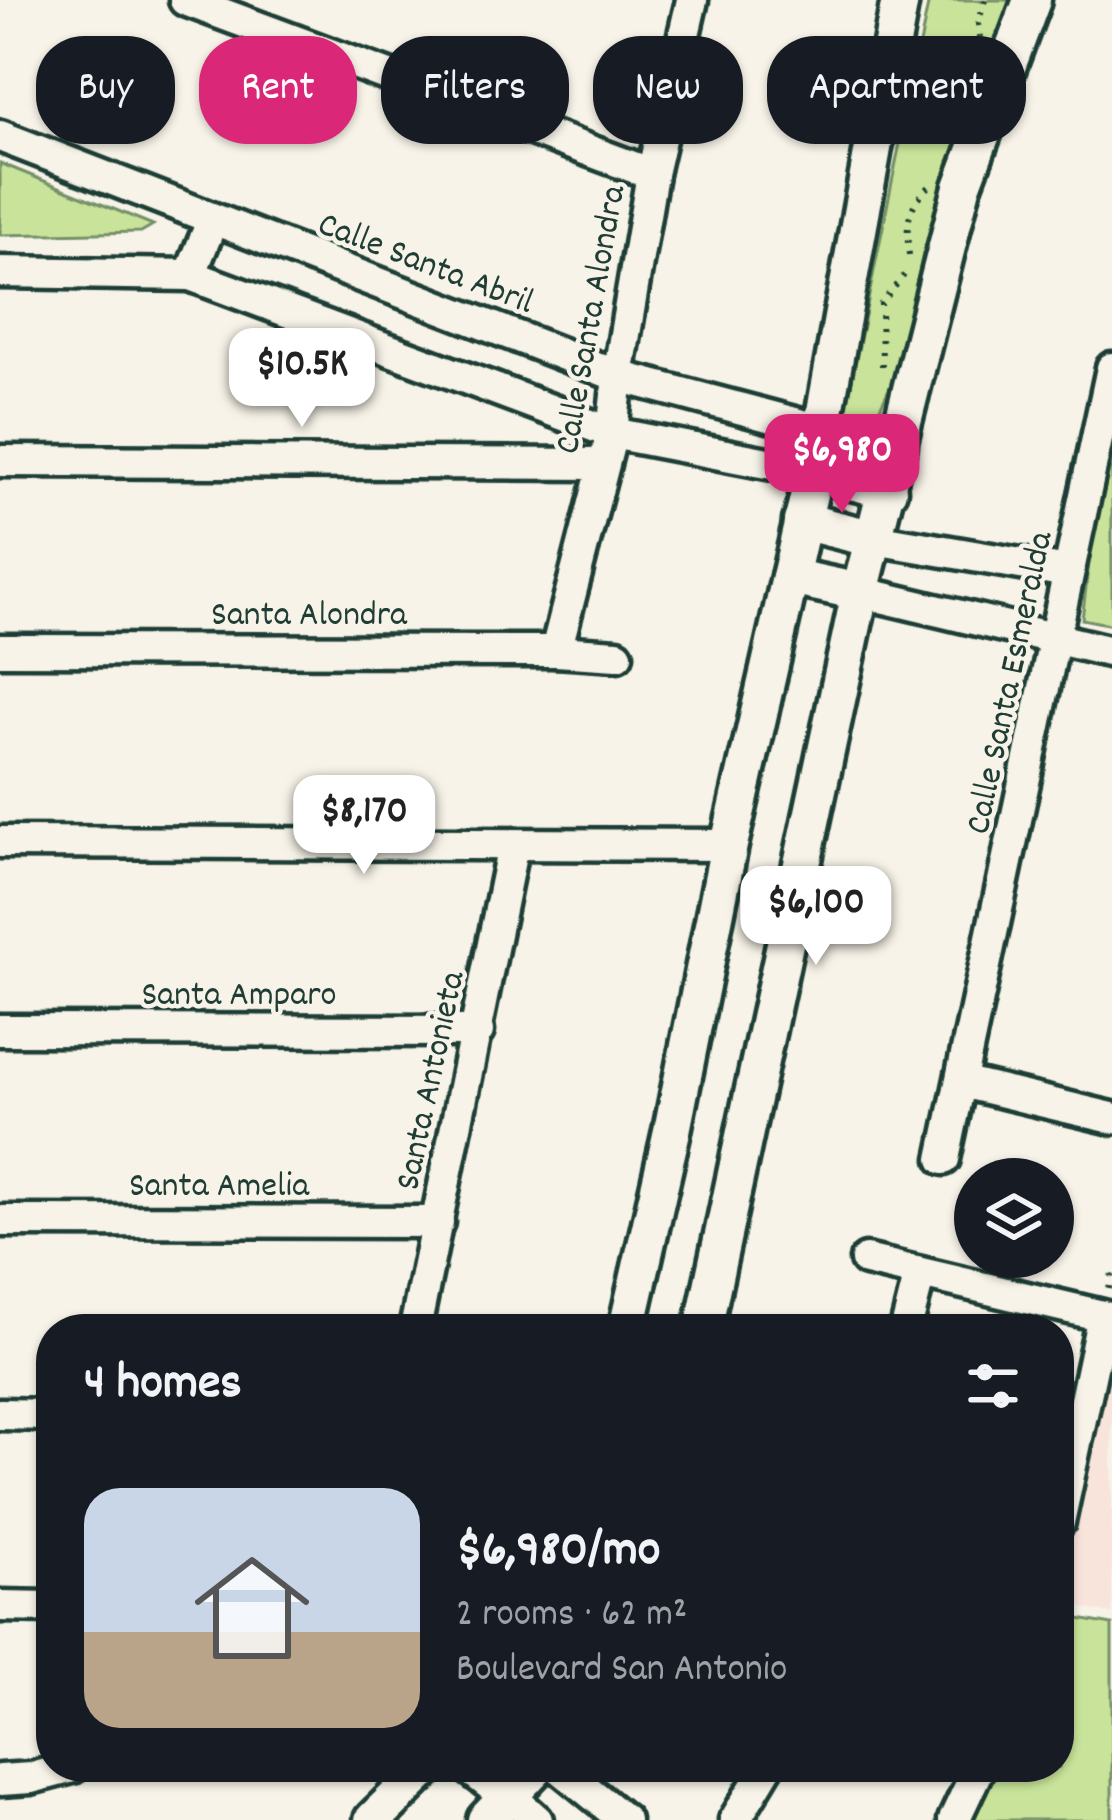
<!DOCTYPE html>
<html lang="en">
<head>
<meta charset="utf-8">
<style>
  body { margin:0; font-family:Dekko,sans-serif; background:#242831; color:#f1f3f6; height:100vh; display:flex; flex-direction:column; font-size:45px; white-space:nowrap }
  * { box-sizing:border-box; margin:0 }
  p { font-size:39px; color:#9ea1a6 }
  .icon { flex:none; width:66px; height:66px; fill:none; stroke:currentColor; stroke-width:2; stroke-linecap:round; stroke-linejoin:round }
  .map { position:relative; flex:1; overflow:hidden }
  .side { position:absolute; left:36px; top:1314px; width:1038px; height:468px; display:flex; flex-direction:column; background:#171b24; border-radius:48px; box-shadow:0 3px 9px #0004 }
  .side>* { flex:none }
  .top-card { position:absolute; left:36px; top:36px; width:1041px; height:108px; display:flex; gap:24px }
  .controls { position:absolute; left:954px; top:1158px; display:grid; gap:24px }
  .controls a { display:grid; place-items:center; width:120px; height:120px; border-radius:50%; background:#171b24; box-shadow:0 3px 9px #0004; font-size:60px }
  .price { position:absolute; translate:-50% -102px; padding:0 27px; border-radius:24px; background:#fff; color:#222; font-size:39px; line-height:78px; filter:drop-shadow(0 3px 6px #0008) }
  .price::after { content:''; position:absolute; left:50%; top:72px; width:36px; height:27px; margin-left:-18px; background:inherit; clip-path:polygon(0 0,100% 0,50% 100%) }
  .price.on { background:#db2777; color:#fff }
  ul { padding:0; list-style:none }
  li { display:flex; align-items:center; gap:36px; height:300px; padding:0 48px }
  li span { display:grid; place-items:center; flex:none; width:336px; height:240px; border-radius:36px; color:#555 }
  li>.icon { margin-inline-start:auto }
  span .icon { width:144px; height:144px; fill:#fffc; stroke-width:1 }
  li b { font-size:51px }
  h2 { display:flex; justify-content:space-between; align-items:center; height:144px; padding:0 48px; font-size:51px }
  .chip { padding:0 42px; border-radius:48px; background:#171b24; box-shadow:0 3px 9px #0004; font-size:42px; line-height:108px }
  .chip.on { background:#db2777; color:#fff }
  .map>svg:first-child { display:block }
</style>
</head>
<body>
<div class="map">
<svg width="1112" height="1820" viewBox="0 0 1112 1820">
  <rect width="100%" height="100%" fill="#f7f3e8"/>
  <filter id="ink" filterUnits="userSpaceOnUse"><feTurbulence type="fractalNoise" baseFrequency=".00833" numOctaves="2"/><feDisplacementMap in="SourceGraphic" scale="24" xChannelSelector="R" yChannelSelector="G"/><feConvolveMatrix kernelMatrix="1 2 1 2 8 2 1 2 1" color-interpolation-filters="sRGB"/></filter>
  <g filter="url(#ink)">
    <!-- built -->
    <path fill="#f9e4db" d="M1112 1360V1614L1059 1603V1588Z"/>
    <!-- green -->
    <g fill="#c9e49a" stroke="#749067" stroke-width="3">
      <path d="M929 0H1010L995 48 960 130 950 173 923 253 905 338 892 383 875 418H859L846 409Z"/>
      <path d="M0 163 153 225 141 232 0 235Z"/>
      <path d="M1112 427V625L1082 619 1097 499Z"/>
      <path d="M1062 1616 1112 1625V1820H967L995 1767H1059V1623Z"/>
    </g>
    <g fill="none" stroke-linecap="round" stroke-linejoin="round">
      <!-- minor casing -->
      <g stroke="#1f3d34" stroke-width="39">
        <g id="minor">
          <path d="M185 0 652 174"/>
          <path d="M0 136 618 376 821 430"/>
          <path d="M0 272 190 275 612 433 814 472"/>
          <path d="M190 275 213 219"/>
          <path d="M0 461 603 464"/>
          <path d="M874 539 1068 572"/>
          <path d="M860 592 1112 652"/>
          <path d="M0 650 556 651 617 655"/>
          <path d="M556 651 612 433 618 376 652 174 692 0"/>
          <path d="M0 842 729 845"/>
          <path d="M0 1030 478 1031"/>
          <path d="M961 1082 1112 1118"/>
          <path d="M944 1159 1112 368"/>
          <path d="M0 1221 438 1222"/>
          <path d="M866 1260 1103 1316 1059 1522"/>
          <path d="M415 1329 513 845"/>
          <path d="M906 1329 920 1273"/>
          <path d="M0 1414 51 1415"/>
          <path d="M0 1606 51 1607"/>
          <path d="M559 1767 624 1820"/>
          <path d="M0 1780 31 1778 73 1767"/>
          <path d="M511 1797 537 1820"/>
          <path d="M735 1820 767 1767"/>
          <path d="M954 1820 979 1767"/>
        </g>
      </g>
      <!-- tertiary casing -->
      <g stroke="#1f3d34" stroke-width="45">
        <g id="tertiary">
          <path d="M821 430 898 446"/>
          <path d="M814 472 888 490"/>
          <path d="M802 521 874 539"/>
          <path d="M790 577 860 592"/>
          <path d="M627 1329 672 1131 729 845 814 472 900 0"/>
          <path d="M703 1329 860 592 962 187 1032 0"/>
          <path d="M472 1767 511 1797"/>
          <path d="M373 1820 427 1767"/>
          <path d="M486 1820 536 1767"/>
        </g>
      </g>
      <!-- path -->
      <g stroke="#1f3d34" stroke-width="6" stroke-dasharray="3 9" stroke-linecap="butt">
        <path d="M980 38 978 24 985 0"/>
        <path d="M943 142C934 117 944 104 963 87"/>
        <path d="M909 255C906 227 906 207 929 187"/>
        <path d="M882 366 881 304 905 274"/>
        <path d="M1109 1289 1112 1273"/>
      </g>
      <!-- minor -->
      <use href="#minor" stroke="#f7f3e8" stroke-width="30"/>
      <!-- tertiary -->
      <use href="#tertiary" stroke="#f7f3e8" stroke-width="36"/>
    </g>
  </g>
  <g text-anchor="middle" stroke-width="9" stroke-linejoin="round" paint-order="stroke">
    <!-- street labels -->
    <g font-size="36" fill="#1f3d34" stroke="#f7f3e8">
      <text transform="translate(427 260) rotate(21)" y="13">Calle Santa Abril</text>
      <text transform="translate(587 319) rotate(-80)" y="13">Calle Santa Alondra</text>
      <text x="309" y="624">Santa Alondra</text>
      <text transform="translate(1006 682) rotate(-78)" y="13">Calle Santa Esmeralda</text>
      <text x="239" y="1004">Santa Amparo</text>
      <text transform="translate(427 1080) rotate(-78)" y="13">Santa Antonieta</text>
      <text x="219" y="1195">Santa Amelia</text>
    </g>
  </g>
</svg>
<div class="controls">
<a><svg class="icon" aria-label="layers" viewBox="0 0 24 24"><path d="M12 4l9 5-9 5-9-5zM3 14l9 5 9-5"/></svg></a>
</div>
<b class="price" style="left:302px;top:430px">$10.5K</b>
<b class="price on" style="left:842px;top:516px">$6,980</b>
<b class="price" style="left:364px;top:877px">$8,170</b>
<b class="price" style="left:816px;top:968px">$6,100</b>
<div class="top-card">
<a class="chip">Buy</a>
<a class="chip on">Rent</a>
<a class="chip">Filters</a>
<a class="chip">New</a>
<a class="chip">Apartment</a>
</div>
<section class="side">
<h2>4 homes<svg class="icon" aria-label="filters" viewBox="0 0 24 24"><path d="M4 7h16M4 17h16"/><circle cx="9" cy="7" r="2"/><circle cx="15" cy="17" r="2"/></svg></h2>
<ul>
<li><span style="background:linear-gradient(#c9d6e8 60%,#b9a48a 0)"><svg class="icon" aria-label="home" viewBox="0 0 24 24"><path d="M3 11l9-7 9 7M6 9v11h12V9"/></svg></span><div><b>$6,980/mo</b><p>2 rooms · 62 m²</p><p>Boulevard San Antonio</p></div></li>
</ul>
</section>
</div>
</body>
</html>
